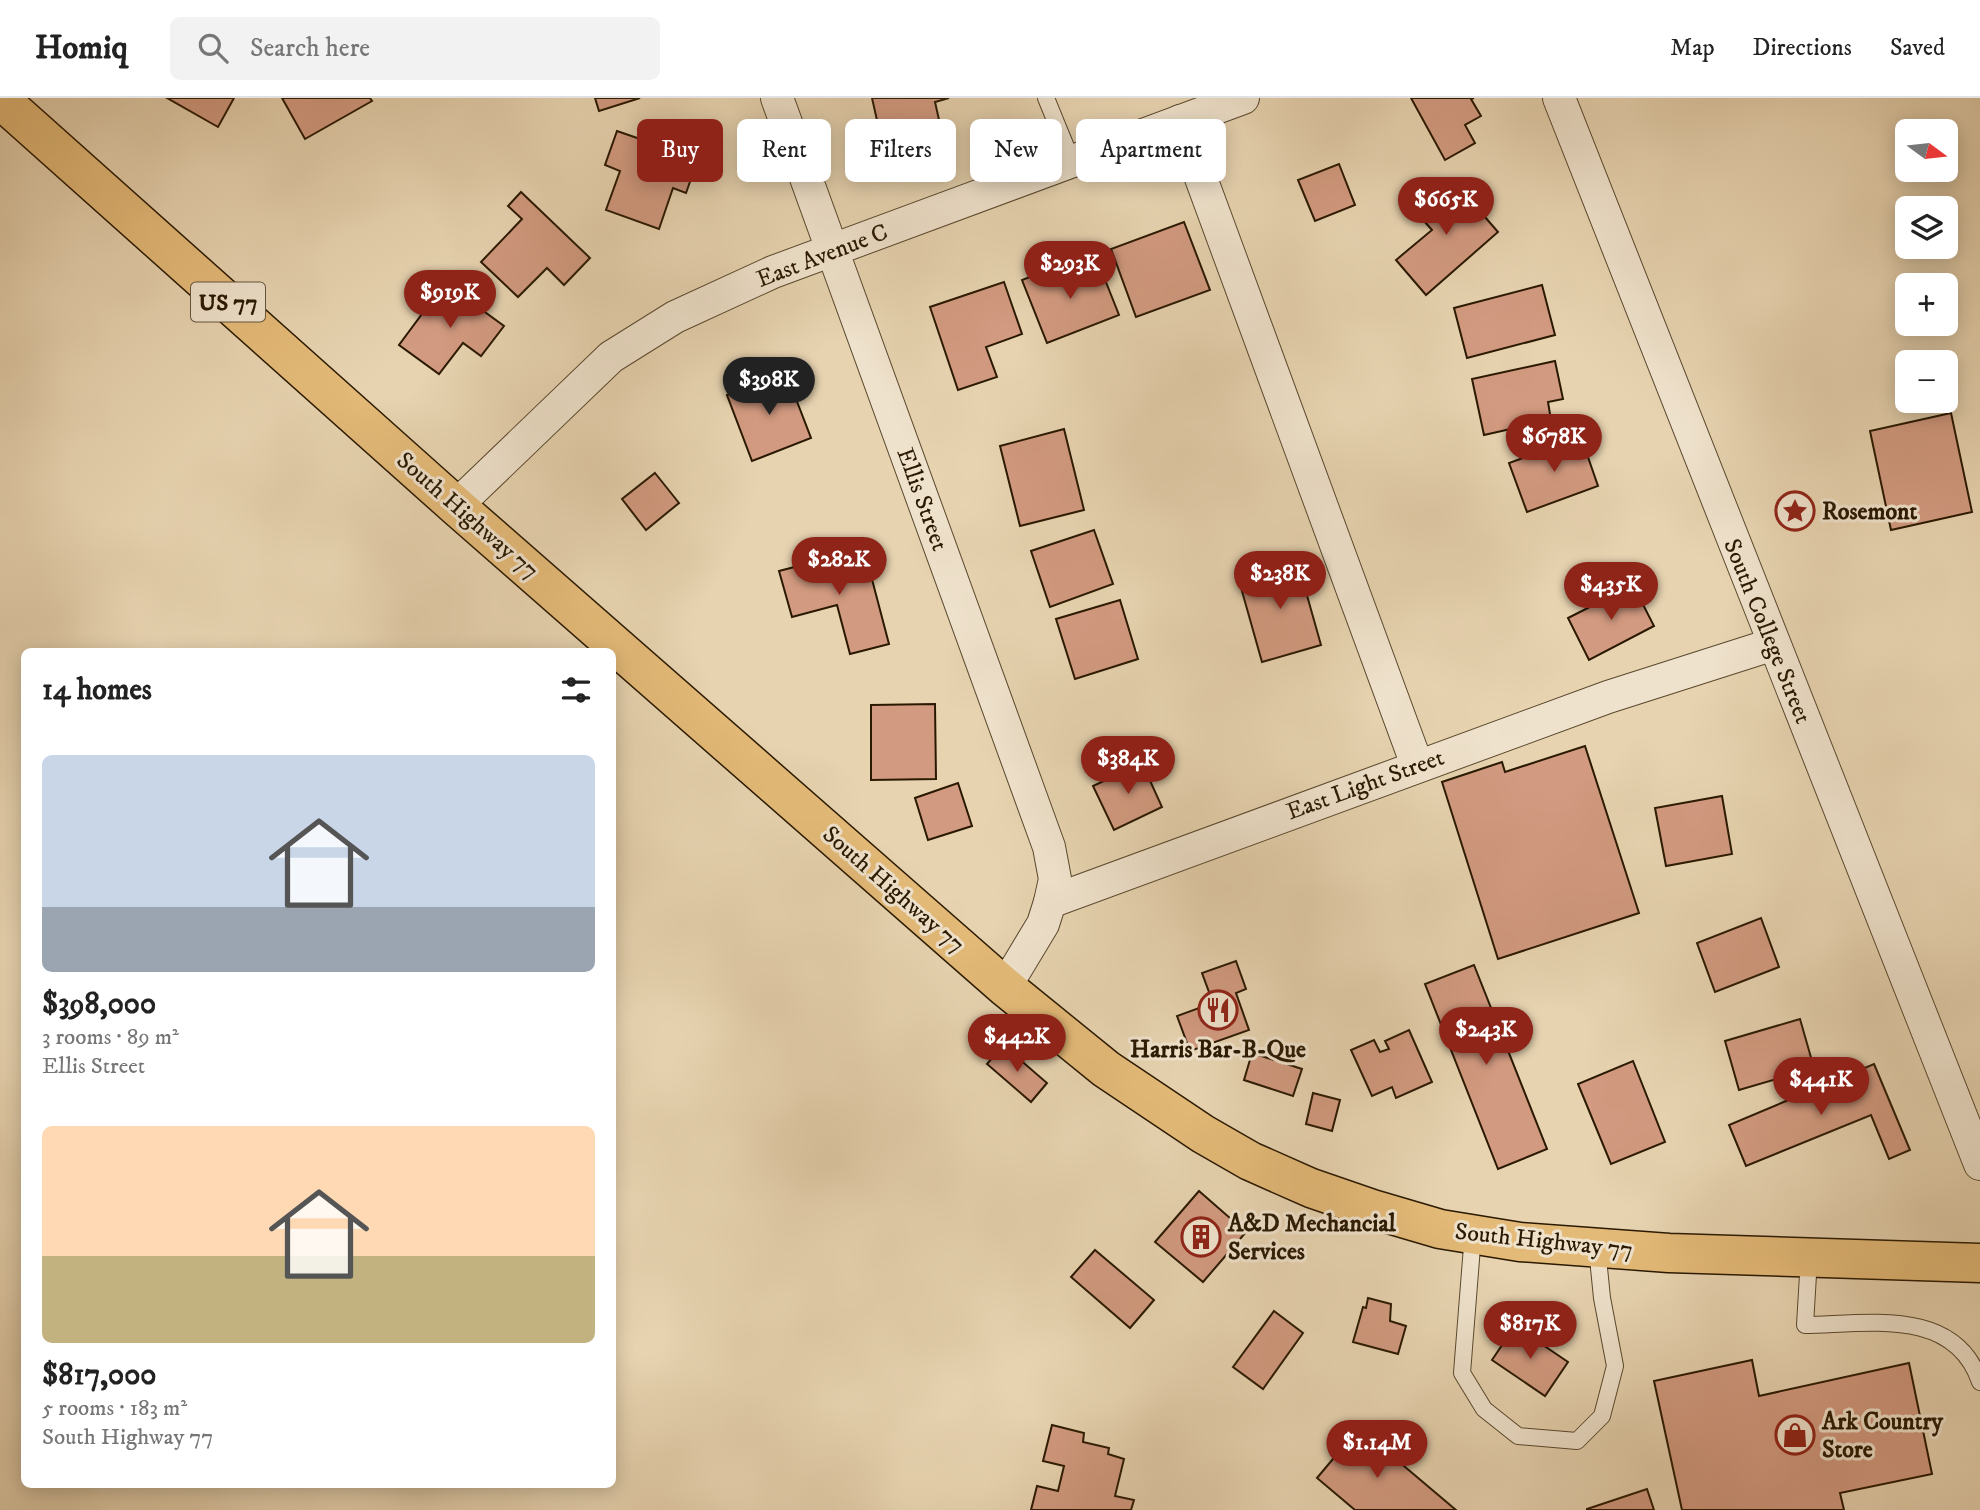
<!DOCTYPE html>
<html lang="en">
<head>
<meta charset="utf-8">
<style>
  body { margin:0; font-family:"IM FELL DW Pica",serif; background:#f2f2f2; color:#222; height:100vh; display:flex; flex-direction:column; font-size:26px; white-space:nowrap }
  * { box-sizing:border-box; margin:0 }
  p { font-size:23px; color:#767676 }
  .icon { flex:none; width:38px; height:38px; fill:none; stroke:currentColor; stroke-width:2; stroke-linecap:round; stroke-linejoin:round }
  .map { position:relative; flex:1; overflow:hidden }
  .panel { position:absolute; left:21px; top:550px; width:595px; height:840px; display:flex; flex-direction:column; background:#fff; border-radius:10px; box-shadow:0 4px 18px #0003 }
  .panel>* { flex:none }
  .hud { position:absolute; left:637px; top:21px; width:665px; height:63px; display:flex; gap:14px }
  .needle { width:46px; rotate:105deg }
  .tools { position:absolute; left:1895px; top:21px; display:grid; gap:14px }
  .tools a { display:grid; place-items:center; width:63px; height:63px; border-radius:10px; background:#fff; box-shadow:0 4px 18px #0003; font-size:35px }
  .price { position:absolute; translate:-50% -60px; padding:0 16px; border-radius:24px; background:#8f2418; color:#fff; font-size:23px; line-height:46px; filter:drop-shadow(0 2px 4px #0008) }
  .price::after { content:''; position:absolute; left:50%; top:42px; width:21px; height:16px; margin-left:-10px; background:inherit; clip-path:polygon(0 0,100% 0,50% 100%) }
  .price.current { background:#222; color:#fff }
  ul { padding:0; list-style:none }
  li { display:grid; align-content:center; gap:14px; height:371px; padding:0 21px }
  li span { display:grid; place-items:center; height:217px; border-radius:10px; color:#555 }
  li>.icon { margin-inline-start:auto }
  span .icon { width:126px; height:126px; fill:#fffc; stroke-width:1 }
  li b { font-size:30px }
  h2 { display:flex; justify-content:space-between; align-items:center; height:84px; padding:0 21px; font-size:30px }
  .tag { padding:0 24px; border-radius:10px; background:#fff; box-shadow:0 4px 18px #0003; font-size:24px; line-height:63px }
  .tag.current { background:#8f2418; color:#fff }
  header { display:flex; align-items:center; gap:42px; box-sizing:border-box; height:98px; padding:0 35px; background:#fff; border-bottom:2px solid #e0e0e0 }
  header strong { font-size:33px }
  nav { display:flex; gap:38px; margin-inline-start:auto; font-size:24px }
  .search { width:490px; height:63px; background:#f2f2f2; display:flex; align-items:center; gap:18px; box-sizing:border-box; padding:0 24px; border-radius:10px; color:#767676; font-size:26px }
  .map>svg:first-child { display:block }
</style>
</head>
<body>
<header>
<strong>Homiq</strong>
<div class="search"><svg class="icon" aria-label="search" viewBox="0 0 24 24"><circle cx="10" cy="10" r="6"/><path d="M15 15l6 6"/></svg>Search here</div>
<nav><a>Map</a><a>Directions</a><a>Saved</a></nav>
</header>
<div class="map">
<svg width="1980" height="1412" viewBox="0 0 1980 1412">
  <rect width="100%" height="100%" fill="#e7d3b0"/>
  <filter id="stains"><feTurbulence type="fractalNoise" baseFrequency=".00286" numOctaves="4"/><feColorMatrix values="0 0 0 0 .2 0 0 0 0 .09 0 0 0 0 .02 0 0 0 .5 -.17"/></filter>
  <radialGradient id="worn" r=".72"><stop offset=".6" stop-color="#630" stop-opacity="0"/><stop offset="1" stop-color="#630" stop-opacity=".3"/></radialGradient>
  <!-- building -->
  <g fill="#d29a80" stroke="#2a1901" stroke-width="2">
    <path d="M167 0H234L218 29Z"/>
    <path d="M282 0H370L372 3 305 41Z"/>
    <path d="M595 0H640L599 13Z"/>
    <path d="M872 0H949L935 4 942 35 883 49Z"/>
    <path d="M1411 0H1474L1471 1 1481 18 1465 27 1475 45 1445 62Z"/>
    <path d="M617 33 698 61 686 95 673 90 659 131 606 112 620 73 605 67Z"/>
    <path d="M1339 66 1355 107 1315 123 1298 82Z"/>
    <path d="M1452 81 1498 134 1426 197 1396 162 1432 132 1415 113Z"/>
    <path d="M521 94 590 160 564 187 547 170 518 199 481 164 522 121 508 108Z"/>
    <path d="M1184 124 1210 192 1136 219 1111 151Z"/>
    <path d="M1098 164 1119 217 1047 245 1022 182 1055 169 1059 179Z"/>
    <path d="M1004 184 1022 236 986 249 997 279 958 292 930 209Z"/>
    <path d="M445 185 504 228 481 258 463 245 439 276 399 247Z"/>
    <path d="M1542 187 1555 237 1467 260 1454 210Z"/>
    <path d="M1555 263 1563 301 1548 304 1551 322 1484 337 1472 281Z"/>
    <path d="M786 275 811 340 752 363 727 297Z"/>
    <path d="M1951 315 1972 414 1891 432 1870 333Z"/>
    <path d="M1064 331 1084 412 1020 428 1000 348Z"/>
    <path d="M1581 339 1598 388 1527 414 1509 365Z"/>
    <path d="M655 375 679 405 646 432 622 401Z"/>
    <path d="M1094 432 1113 486 1050 509 1031 453Z"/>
    <path d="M864 451 889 546 850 556 837 507 792 519 779 473Z"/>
    <path d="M1297 462 1321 547 1262 564 1238 479Z"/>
    <path d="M1633 487 1654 528 1589 562 1568 520Z"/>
    <path d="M1120 502 1138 561 1075 581 1056 521Z"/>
    <path d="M935 606 936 681 871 682V607Z"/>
    <path d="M1585 648 1639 815 1498 861 1442 684 1502 664 1505 674Z"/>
    <path d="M1142 665 1162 709 1114 732 1093 688Z"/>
    <path d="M958 685 972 728 928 742 915 700Z"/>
    <path d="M1722 698 1732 756 1666 768 1655 710Z"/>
    <path d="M1761 820 1779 869 1715 894 1697 845Z"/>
    <path d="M1236 863 1246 891 1236 895 1249 932 1190 953 1177 918 1213 905 1202 875Z"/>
    <path d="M1474 867 1547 1051 1498 1071 1425 886Z"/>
    <path d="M1800 921 1814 970 1739 992 1725 943Z"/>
    <path d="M1409 932 1432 984 1396 1000 1392 989 1372 998 1351 952 1374 942 1380 954 1389 951 1385 943Z"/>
    <path d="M1003 947 1047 985 1031 1004 987 966Z"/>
    <path d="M1252 955 1302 971 1293 998 1244 982Z"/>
    <path d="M1633 963 1665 1044 1611 1066 1578 986Z"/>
    <path d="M1874 966 1910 1052 1889 1061 1871 1017 1746 1068 1729 1027Z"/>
    <path d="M1313 995 1340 1002 1332 1033 1306 1026Z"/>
    <path d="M1199 1093 1246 1134 1203 1184 1155 1144Z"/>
    <path d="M1095 1152 1154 1202 1130 1230 1071 1179Z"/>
    <path d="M1368 1200 1391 1206 1390 1223 1406 1228 1398 1256 1353 1244 1363 1209 1366 1210Z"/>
    <path d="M1274 1213 1303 1235 1263 1291 1233 1269Z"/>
    <path d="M1515 1228 1568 1264 1545 1298 1492 1262Z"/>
    <path d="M1752 1262 1759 1298 1909 1265 1932 1376 1840 1395 1844 1412H1682L1654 1283Z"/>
    <path d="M1052 1327 1084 1335 1083 1344 1109 1350 1108 1356 1124 1361 1115 1398 1134 1402 1131 1412H1031L1037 1388 1058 1393 1064 1368 1043 1363Z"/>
    <path d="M1359 1330 1456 1412H1355L1317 1380Z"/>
    <path d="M1647 1391 1654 1412H1587V1411Z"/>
  </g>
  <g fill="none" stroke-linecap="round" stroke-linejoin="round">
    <!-- lane casing -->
    <g stroke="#59482d" stroke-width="18">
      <g id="lane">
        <path d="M1046 0 1071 61"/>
        <path d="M1473 1136 1462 1275 1484 1311 1518 1338 1577 1343 1602 1318 1615 1268 1602 1200 1597 1150"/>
        <path d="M1809 1160 1805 1227C1868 1226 1955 1209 1980 1284"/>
      </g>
    </g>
    <!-- street casing -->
    <g stroke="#59482d" stroke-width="34">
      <g id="street">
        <path d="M777 0 1049 749 1055 781 1050 804"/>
        <path d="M1559 0 1980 1066"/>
        <path d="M1180 23 1417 667"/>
        <path d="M456 408 611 259 675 219 773 174 1243 0"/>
        <path d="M1005 889 1043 826 1050 804 1608 599 1774 546"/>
      </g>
    </g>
    <!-- primary casing -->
    <g stroke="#2a1901" stroke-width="41">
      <path id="primary" d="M0 1 456 408 1005 889 1106 971 1203 1036 1250 1063 1311 1090 1372 1111 1440 1131 1520 1144 1669 1155 1980 1165"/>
    </g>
    <!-- lane -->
    <use href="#lane" stroke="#efe2cc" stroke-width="16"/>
    <!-- street -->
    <use href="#street" stroke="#efe2cc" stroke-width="32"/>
    <!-- primary -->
    <use href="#primary" stroke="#e4ba78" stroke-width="38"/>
  </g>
  <!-- icons -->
  <defs>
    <g id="sight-ring" transform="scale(2.0125)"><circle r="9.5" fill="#efe2cc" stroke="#8f2418" stroke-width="1.5"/><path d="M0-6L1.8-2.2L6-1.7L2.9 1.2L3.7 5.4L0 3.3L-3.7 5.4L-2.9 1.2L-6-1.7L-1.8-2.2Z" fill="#8f2418"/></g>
    <g id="restaurant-ring" transform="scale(2.0125)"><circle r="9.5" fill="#efe2cc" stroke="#8f2418" stroke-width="1.5"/><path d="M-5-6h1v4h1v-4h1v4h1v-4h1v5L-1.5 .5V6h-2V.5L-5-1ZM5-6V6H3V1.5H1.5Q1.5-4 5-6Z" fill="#8f2418"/></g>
    <g id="building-ring" transform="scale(2.0125)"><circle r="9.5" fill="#efe2cc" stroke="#8f2418" stroke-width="1.5"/><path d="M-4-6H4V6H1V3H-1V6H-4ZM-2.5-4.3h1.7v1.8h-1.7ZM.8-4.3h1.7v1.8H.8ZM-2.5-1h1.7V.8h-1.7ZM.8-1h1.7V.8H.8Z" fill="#8f2418"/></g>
    <g id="shop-ring" transform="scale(2.0125)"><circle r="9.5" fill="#efe2cc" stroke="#8f2418" stroke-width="1.5"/><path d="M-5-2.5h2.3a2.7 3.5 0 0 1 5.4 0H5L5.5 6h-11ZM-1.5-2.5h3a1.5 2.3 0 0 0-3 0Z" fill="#8f2418"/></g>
  </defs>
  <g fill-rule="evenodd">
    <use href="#sight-ring" x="1795" y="413"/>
    <use href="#restaurant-ring" x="1218" y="912"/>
    <use href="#building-ring" x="1201" y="1139"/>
    <use href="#shop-ring" x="1795" y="1337"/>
  </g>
  <g text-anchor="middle" stroke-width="6" stroke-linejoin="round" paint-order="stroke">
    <!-- shield labels -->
    <rect fill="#efe2cc" stroke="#65553e" stroke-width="2" x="191" y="184.5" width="74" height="39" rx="5"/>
    <g font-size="23" font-weight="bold" fill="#2a1901">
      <text x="228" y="212">US 77</text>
    </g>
    <!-- street labels -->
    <g font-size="24" fill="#2a1901" stroke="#efe2cc">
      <text transform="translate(822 157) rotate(-21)" y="8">East Avenue C</text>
      <text transform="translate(923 401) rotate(70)" y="8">Ellis Street</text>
      <text transform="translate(468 417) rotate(41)" y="8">South Highway 77</text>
      <text transform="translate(1768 533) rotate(68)" y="8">South College Street</text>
      <text transform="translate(1365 686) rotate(-20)" y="8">East Light Street</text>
      <text transform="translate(894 791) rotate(41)" y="8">South Highway 77</text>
      <text transform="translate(1544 1142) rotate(6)" y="8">South Highway 77</text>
    </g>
    <!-- poi labels -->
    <g font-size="24" font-weight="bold" fill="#2a1901" stroke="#efe2cc" text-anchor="start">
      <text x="1822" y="421">Rosemont</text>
      <text x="1218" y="959" text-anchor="middle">Harris Bar-B-Que</text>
      <text x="1228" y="1133">A&amp;D Mechancial<tspan x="1228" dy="28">Services</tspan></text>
      <text x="1822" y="1331">Ark Country<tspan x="1822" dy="28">Store</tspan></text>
    </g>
  </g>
  <rect width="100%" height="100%" filter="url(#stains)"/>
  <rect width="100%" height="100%" fill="url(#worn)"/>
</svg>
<div class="tools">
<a><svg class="needle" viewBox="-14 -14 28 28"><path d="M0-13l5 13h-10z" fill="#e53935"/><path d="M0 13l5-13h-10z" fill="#767676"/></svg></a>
<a><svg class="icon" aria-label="layers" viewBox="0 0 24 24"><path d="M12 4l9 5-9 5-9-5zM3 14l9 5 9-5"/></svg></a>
<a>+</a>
<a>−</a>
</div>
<b class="price" style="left:1446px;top:139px">$665K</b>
<b class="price" style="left:1070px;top:203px">$293K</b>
<b class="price" style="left:450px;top:232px">$919K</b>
<b class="price current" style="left:769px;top:319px">$398K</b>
<b class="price" style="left:1554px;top:376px">$678K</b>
<b class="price" style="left:839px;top:499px">$282K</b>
<b class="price" style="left:1280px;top:513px">$238K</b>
<b class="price" style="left:1611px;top:524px">$435K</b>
<b class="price" style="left:1128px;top:698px">$384K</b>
<b class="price" style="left:1486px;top:969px">$243K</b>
<b class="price" style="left:1017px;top:976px">$442K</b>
<b class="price" style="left:1821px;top:1019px">$441K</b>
<b class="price" style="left:1530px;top:1263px">$817K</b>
<b class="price" style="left:1377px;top:1382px">$1.14M</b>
<div class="hud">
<a class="tag current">Buy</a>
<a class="tag">Rent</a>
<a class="tag">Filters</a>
<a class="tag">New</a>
<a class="tag">Apartment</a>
</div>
<section class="panel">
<h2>14 homes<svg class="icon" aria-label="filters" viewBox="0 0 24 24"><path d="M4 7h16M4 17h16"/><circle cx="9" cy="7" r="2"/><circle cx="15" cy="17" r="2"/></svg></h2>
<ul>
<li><span style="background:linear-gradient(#c9d6e8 70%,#9aa5b1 0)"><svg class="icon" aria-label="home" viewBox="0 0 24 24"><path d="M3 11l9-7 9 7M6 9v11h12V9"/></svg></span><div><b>$398,000</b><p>3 rooms · 89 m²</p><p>Ellis Street</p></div></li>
<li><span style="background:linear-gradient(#ffd9b3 60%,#c2b280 0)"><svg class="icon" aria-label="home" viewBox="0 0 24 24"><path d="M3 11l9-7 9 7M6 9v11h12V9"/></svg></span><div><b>$817,000</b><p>5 rooms · 183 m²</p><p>South Highway 77</p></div></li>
</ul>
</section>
</div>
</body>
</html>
